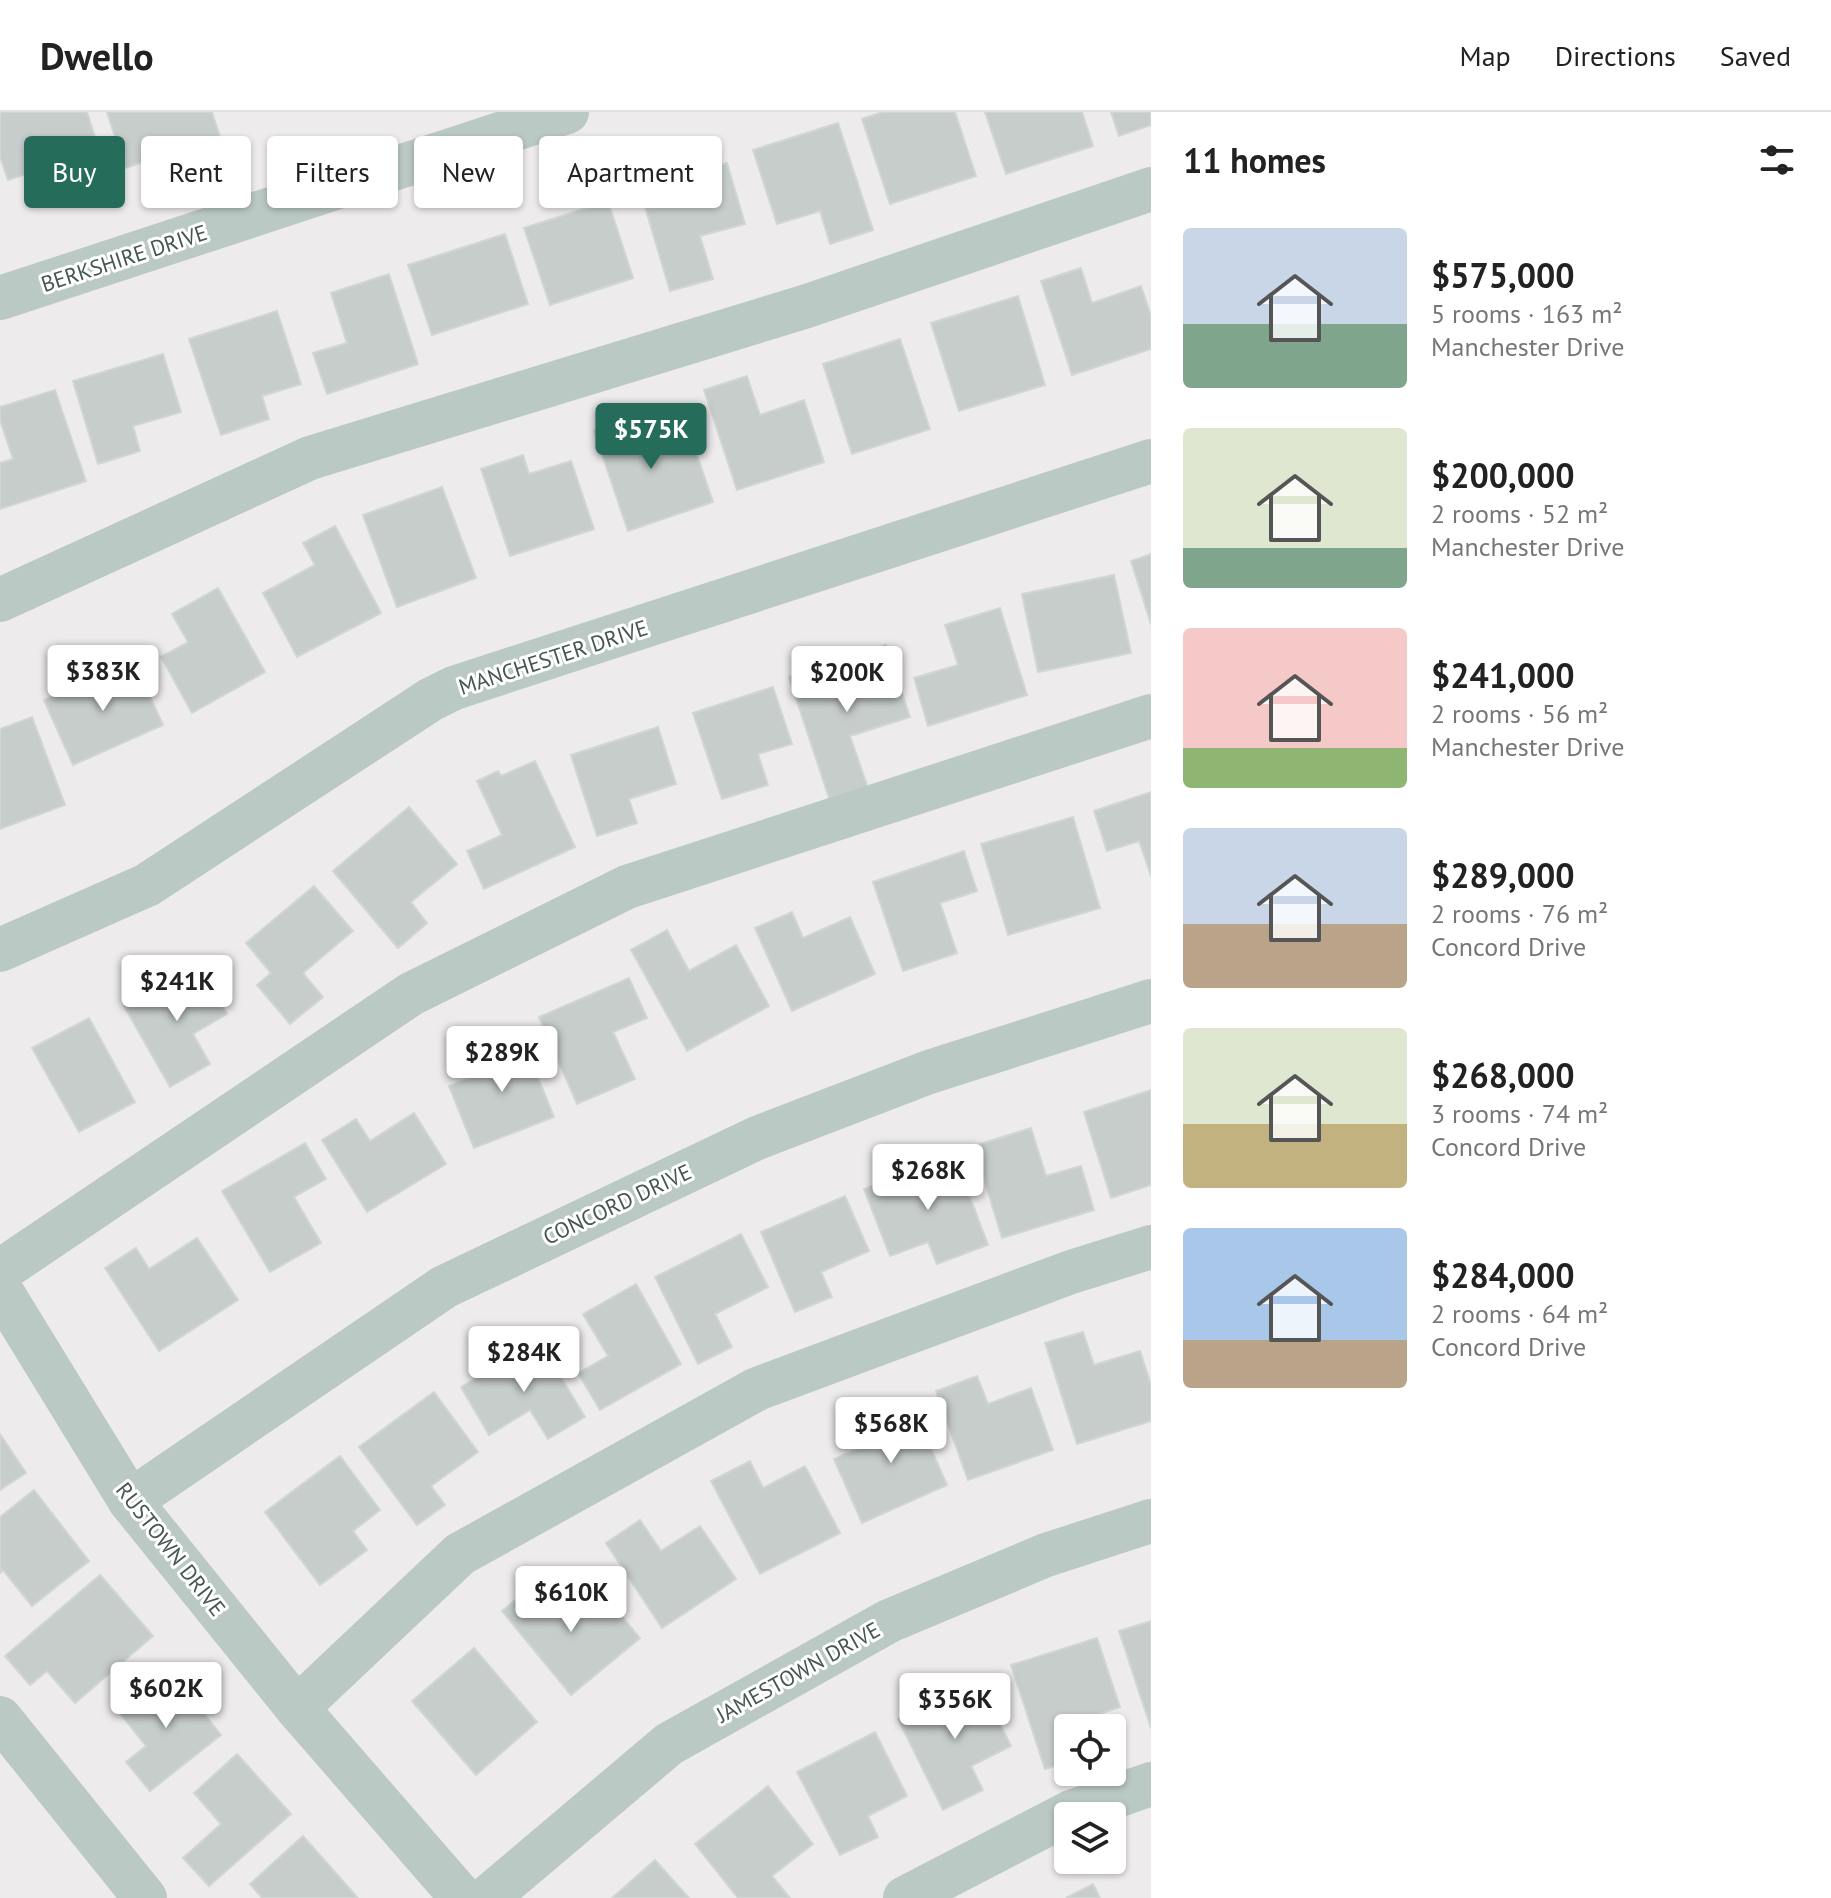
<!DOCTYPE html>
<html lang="en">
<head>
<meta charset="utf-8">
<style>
  body { margin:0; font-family:"PT Sans",sans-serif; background:#f6f6f6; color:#222; height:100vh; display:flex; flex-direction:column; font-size:30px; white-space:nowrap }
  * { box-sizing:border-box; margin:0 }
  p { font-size:26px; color:#767676 }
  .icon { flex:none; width:44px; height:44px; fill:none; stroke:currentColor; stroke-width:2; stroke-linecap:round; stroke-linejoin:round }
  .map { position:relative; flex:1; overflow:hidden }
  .details { display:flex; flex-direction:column; background:#fff; width:680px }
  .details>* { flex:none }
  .banner { position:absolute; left:24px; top:24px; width:760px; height:72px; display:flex; gap:16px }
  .controls { position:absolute; left:1054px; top:1602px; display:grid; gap:16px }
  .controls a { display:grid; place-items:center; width:72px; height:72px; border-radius:8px; background:#fff; box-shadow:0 2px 6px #0004; font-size:40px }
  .price { position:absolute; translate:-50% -68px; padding:0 18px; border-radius:8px; background:#fff; color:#222; font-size:26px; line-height:52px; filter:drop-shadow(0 2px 4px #0008) }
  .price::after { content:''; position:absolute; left:50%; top:48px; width:24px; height:18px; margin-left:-12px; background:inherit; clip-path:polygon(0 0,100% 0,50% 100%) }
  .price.current { background:#266c5a; color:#fff }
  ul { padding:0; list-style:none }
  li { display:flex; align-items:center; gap:24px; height:200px; padding:0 32px }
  li span { display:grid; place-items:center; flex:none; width:224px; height:160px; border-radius:8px; color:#555 }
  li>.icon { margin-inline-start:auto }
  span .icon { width:96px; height:96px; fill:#fffc; stroke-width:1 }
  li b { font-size:34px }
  h2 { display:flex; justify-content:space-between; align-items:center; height:96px; padding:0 32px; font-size:34px }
  .tag { padding:0 28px; border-radius:8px; background:#fff; box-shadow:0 2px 6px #0004; font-size:28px; line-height:72px }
  .tag.current { background:#266c5a; color:#fff }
  header { display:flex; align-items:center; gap:48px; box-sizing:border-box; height:112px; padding:0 40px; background:#fff; border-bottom:2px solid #e0e0e0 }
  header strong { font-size:38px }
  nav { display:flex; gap:44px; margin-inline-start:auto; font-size:28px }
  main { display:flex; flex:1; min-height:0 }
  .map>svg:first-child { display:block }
</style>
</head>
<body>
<header>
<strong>Dwello</strong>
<nav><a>Map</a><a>Directions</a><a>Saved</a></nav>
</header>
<main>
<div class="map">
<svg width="1151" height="1786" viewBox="0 0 1151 1786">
  <rect width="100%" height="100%" fill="#eeebed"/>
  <!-- building -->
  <g fill="#c6cdcb" stroke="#d0d6d5" stroke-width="2">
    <path d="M0 0H87L99 38 8 68 0 45Z"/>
    <path d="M107 0H212L220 25 125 56Z"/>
    <path d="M883 0H955L976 64 890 92 862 7Z"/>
    <path d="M985 0H1082L1093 34 1006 62Z"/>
    <path d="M1111 0H1151V13L1119 24Z"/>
    <path d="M838 11 873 118 830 132 820 99 777 112 753 38Z"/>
    <path d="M727 51 745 112 700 124 713 167 670 179 639 75Z"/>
    <path d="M608 89 633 166 550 193 524 116Z"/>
    <path d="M505 122 528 192 432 223 408 153Z"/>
    <path d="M1081 156 1092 191 1141 174 1151 204V237L1072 263 1041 169Z"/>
    <path d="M389 162 418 252 327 282 313 241 347 231 331 181Z"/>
    <path d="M1018 184 1045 273 959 299 931 211Z"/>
    <path d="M277 199 301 272 262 284 269 307 221 323 189 227Z"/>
    <path d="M900 227 930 317 852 342 823 252Z"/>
    <path d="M163 242 181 300 133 314 140 339 98 352 73 269Z"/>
    <path d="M747 264 760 303 804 288 824 350 737 378 704 278Z"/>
    <path d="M55 278 86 369 0 397V351L13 347 0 308V295Z"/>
    <path d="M653 299 664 331 690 323 713 390 628 419 594 319Z"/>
    <path d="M523 343 529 362 571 349 594 417 510 444 481 357Z"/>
    <path d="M442 375 476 466 397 495 363 403Z"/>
    <path d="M335 414 381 501 297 545 263 481 315 453 303 431Z"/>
    <path d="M1151 442V512L1131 449Z"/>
    <path d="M1114 463 1131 541 1038 560 1022 482Z"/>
    <path d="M218 476 265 560 192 601 161 545 188 530 172 502Z"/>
    <path d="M1000 496 1027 583 928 614 914 566 958 553 945 513Z"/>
    <path d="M886 533 910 605 850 624 869 679 831 692 789 565Z"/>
    <path d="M134 549 163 613 73 653 44 588Z"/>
    <path d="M773 575 792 632 758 642 768 673 722 687 693 601Z"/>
    <path d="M32 605 65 693 0 717V617Z"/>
    <path d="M658 615 676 672 629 687 637 711 597 724 571 643Z"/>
    <path d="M535 649 575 735 484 777 467 739 502 723 477 669 498 659 501 664Z"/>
    <path d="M1151 680V764L1139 729 1107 739 1094 699Z"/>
    <path d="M409 695 457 752 411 790 427 811 398 836 333 759Z"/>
    <path d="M1073 705 1100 796 1008 823 981 732Z"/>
    <path d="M964 739 977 779 940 791 957 841 903 859 873 770Z"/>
    <path d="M314 774 353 819 303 861 323 885 290 912 257 873 271 861 246 831Z"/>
    <path d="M792 800 803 826 850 805 875 862 792 899 755 816Z"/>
    <path d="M667 818 689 859 736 833 769 894 687 939 631 838Z"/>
    <path d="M199 852 227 902 193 922 210 952 170 975 124 894Z"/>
    <path d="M629 866 647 906 613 920 635 967 577 992 539 905Z"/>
    <path d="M89 906 135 990 79 1020 32 936Z"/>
    <path d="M519 919 554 1005 474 1036 449 974 491 957 482 934Z"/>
    <path d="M1151 978V1073L1111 1086 1084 1000Z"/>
    <path d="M414 1001 446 1052 367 1100 322 1028 356 1007 370 1029Z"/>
    <path d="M1031 1016 1046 1064 1081 1054 1094 1098 1002 1126 974 1034Z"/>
    <path d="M305 1031 326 1067 294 1085 321 1131 270 1160 222 1079Z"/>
    <path d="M954 1043 988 1133 937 1152 928 1130 890 1144 864 1077Z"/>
    <path d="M845 1084 869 1139 821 1160 832 1185 795 1200 761 1120Z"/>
    <path d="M741 1122 768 1175 715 1202 732 1235 698 1252 655 1165Z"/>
    <path d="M197 1126 238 1188 159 1239 105 1156 136 1136 149 1157Z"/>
    <path d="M636 1172 681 1252 600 1298 578 1261 608 1244 583 1202Z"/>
    <path d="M1083 1220 1094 1253 1140 1239 1151 1273V1309L1077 1332 1045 1231Z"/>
    <path d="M539 1229 585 1305 548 1327 530 1298 489 1323 461 1275Z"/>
    <path d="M977 1264 988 1292 1031 1276 1053 1338 968 1368 936 1279Z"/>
    <path d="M434 1280 478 1340 431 1374 445 1393 417 1413 359 1335Z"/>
    <path d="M910 1289 947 1373 862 1411 834 1347 878 1328 869 1306Z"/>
    <path d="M0 1322 26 1361 0 1378Z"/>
    <path d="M340 1344 380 1398 353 1419 367 1438 320 1473 265 1400Z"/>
    <path d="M750 1349 763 1376 805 1354 840 1421 760 1462 711 1369Z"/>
    <path d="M34 1378 89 1449 32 1494 3 1458 0 1461V1405Z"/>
    <path d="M640 1408 661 1439 700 1414 736 1467 662 1516 606 1431Z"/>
    <path d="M100 1463 153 1524 75 1591 47 1559 30 1573 5 1544Z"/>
    <path d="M539 1469 567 1503 599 1477 640 1526 571 1583 502 1499Z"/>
    <path d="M1151 1509V1616L1119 1519Z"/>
    <path d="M1097 1526 1120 1595 1074 1610 1075 1616H1068V1650L1045 1657 1011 1553Z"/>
    <path d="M474 1536 537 1610 476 1663 412 1589Z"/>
    <path d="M170 1558 221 1623 150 1679 126 1650 146 1634 118 1599Z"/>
    <path d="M978 1568 1011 1634 971 1654 983 1678 943 1698 898 1607Z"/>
    <path d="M875 1620 907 1684 868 1704 878 1725 840 1743 797 1660Z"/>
    <path d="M237 1642 291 1702 209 1774 183 1746 221 1712 194 1681Z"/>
    <path d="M768 1674 813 1732 772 1764 790 1786H738L695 1732Z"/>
    <path d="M303 1724 358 1786H262L250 1772Z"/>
    <path d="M655 1748 689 1786H612Z"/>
    <path d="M1093 1772 1100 1786H1066Z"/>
  </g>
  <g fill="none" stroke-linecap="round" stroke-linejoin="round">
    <!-- minor -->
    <g stroke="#bbc9c4" stroke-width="44">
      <path d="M0 186 567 0"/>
      <path d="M0 488 310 346 804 195 1151 77"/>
      <path d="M0 838 147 773 430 588 454 576 1151 349"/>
      <path d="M0 1159 411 882 627 775 1151 604"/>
      <path d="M0 1177 130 1389 297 1596 462 1786"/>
      <path d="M130 1389 444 1175 757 1026 929 960 1151 889"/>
      <path d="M297 1596 460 1442 757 1277 1071 1160 1151 1135"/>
      <path d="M0 1606 145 1786"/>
      <path d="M487 1786 669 1632 889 1509 1046 1443 1151 1409"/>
      <path d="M905 1786 1071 1700 1151 1672"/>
    </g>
  </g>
  <g text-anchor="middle" stroke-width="6" stroke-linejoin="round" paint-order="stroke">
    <!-- street labels -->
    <g font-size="22" fill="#465650" stroke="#fff">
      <text transform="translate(124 146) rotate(-18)" y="8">BERKSHIRE DRIVE</text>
      <text transform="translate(553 545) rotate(-18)" y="8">MANCHESTER DRIVE</text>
      <text transform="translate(617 1092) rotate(-25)" y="8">CONCORD DRIVE</text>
      <text transform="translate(171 1437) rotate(52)" y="8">RUSTOWN DRIVE</text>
      <text transform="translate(798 1560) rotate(-29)" y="8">JAMESTOWN DRIVE</text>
    </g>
  </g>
</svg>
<div class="controls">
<a><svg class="icon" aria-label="locate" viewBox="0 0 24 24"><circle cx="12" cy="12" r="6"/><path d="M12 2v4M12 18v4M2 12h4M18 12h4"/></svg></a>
<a><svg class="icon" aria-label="layers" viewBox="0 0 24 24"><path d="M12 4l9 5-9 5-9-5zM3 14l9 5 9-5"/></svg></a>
</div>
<b class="price current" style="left:651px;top:359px">$575K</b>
<b class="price" style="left:103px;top:601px">$383K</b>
<b class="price" style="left:847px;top:602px">$200K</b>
<b class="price" style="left:177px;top:911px">$241K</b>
<b class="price" style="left:502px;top:982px">$289K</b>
<b class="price" style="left:928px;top:1100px">$268K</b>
<b class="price" style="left:524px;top:1282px">$284K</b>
<b class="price" style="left:891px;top:1353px">$568K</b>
<b class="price" style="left:571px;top:1522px">$610K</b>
<b class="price" style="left:166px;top:1618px">$602K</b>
<b class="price" style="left:955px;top:1629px">$356K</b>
<div class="banner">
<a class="tag current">Buy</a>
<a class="tag">Rent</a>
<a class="tag">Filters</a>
<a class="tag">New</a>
<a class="tag">Apartment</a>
</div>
</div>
<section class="details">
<h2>11 homes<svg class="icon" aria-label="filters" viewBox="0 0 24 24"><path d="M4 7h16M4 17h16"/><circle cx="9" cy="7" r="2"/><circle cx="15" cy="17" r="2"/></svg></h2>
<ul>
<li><span style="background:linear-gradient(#c9d6e8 60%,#7fa58c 0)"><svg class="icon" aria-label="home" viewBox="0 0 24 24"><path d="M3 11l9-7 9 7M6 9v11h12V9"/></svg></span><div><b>$575,000</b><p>5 rooms · 163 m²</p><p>Manchester Drive</p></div></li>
<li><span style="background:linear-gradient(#dfe7d0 75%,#7fa58c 0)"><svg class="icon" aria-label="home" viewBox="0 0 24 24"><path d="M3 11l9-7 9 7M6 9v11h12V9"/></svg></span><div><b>$200,000</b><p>2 rooms · 52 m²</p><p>Manchester Drive</p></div></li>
<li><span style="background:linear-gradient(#f6c9c9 75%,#8fb573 0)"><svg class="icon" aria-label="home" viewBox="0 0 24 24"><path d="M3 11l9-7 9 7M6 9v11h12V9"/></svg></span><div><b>$241,000</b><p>2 rooms · 56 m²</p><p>Manchester Drive</p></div></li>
<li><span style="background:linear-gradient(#c9d6e8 60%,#b9a48a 0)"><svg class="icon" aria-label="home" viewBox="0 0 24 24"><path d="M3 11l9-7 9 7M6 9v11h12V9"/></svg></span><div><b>$289,000</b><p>2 rooms · 76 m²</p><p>Concord Drive</p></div></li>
<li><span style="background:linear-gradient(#dfe7d0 60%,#c2b280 0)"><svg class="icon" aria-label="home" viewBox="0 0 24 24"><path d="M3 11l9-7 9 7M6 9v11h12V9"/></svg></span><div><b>$268,000</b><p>3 rooms · 74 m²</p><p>Concord Drive</p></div></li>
<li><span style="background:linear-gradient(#a9c7e8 70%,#b9a48a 0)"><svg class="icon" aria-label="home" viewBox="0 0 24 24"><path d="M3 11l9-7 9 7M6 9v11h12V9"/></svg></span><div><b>$284,000</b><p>2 rooms · 64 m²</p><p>Concord Drive</p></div></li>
</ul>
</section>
</main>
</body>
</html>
